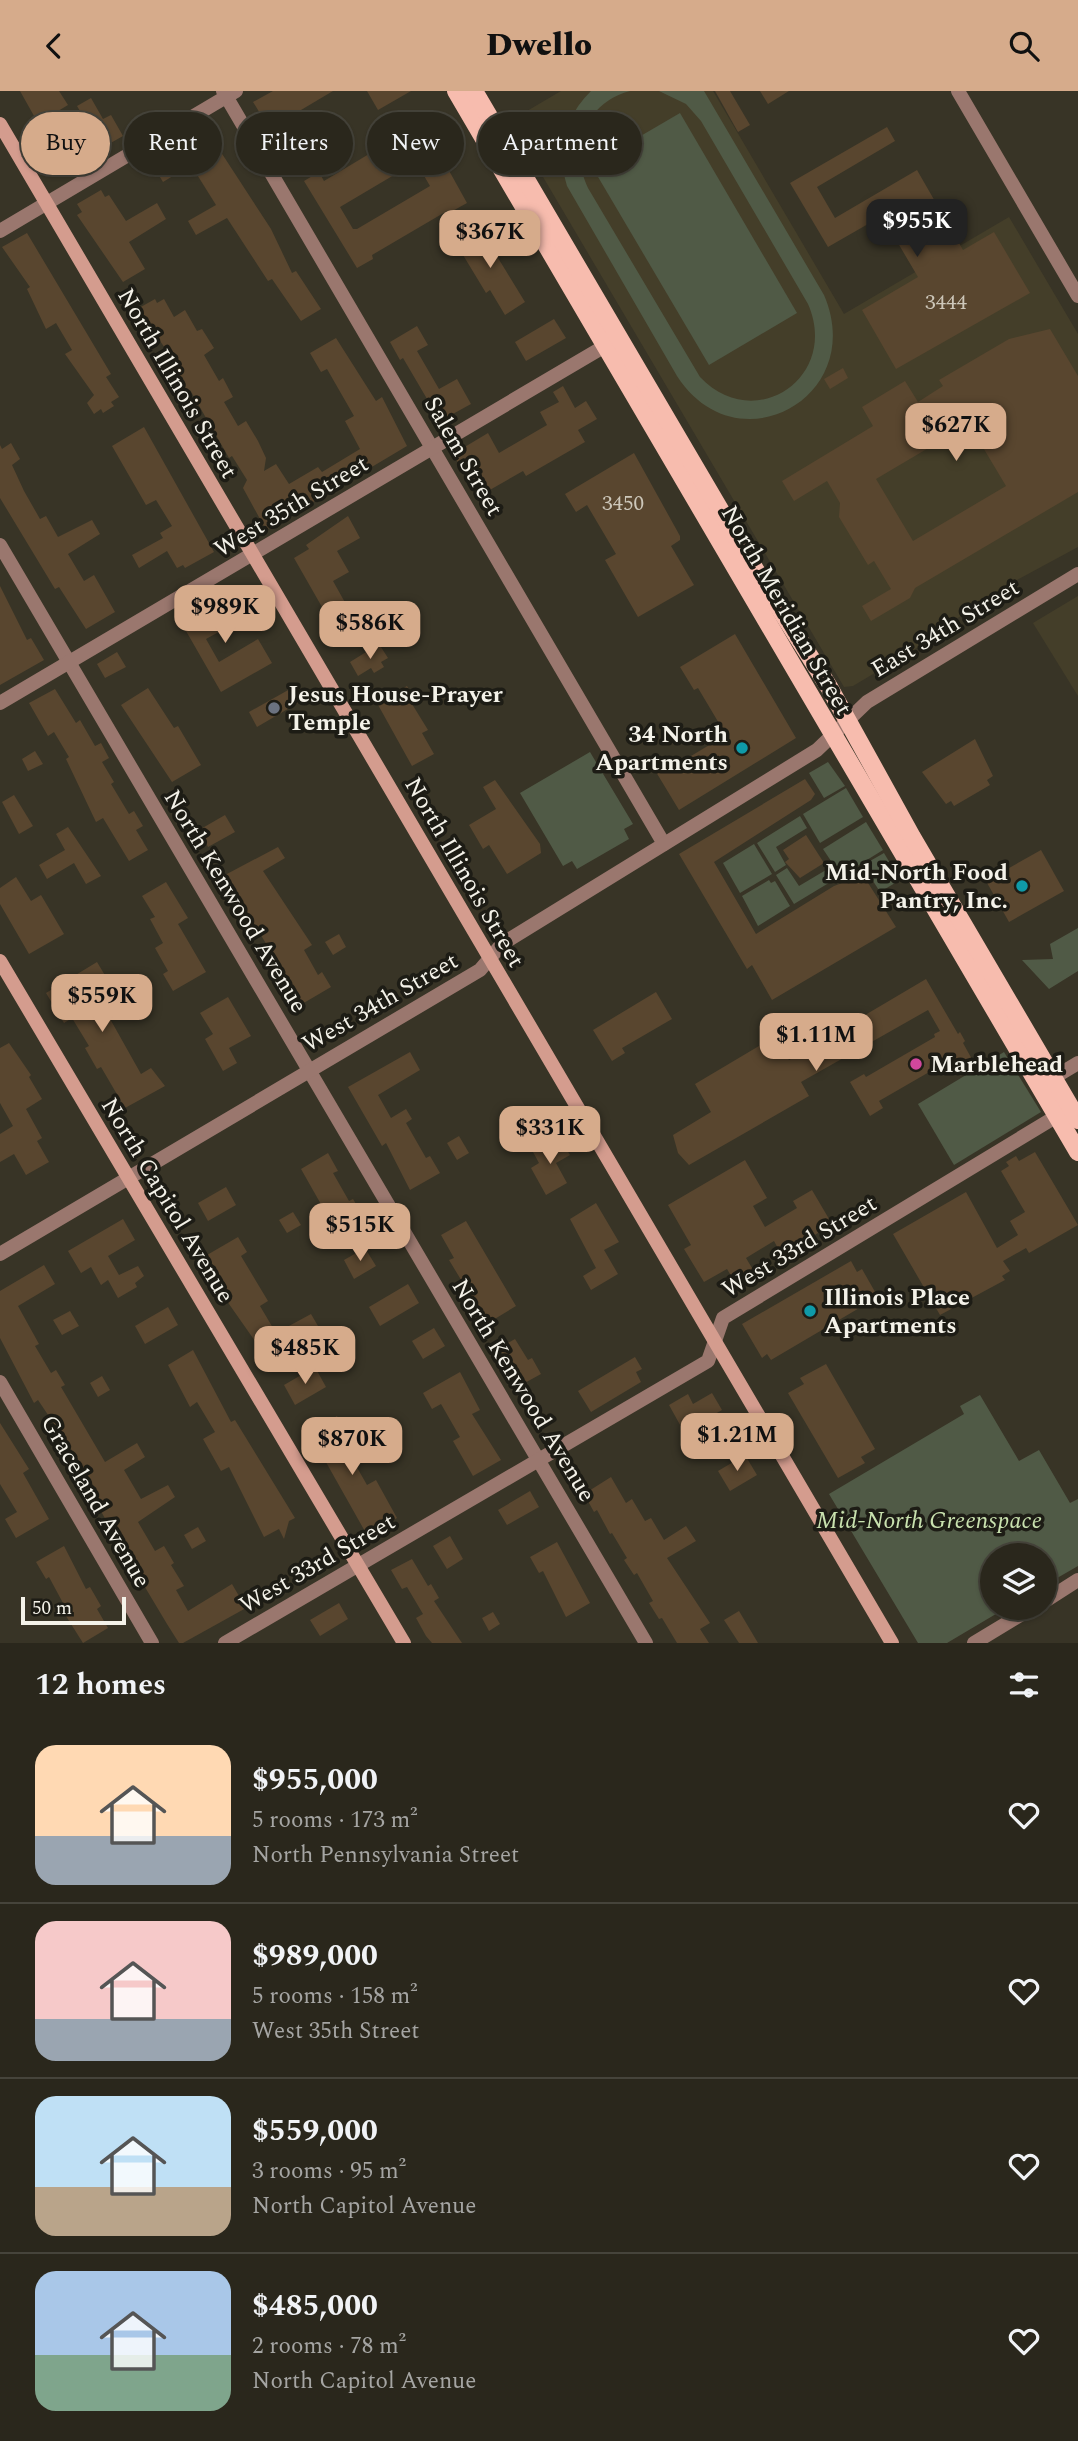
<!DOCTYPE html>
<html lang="en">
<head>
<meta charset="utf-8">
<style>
  body { margin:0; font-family:Spectral,serif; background:#363329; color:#f1f3f6; height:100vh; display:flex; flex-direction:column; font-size:26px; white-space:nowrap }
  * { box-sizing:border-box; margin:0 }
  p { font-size:23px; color:#a5a5a3 }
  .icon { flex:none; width:38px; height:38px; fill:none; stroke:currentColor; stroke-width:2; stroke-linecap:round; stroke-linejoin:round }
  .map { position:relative; height:1552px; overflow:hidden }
  .details { display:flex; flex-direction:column; background:#2a271c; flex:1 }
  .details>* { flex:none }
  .guide { position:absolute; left:21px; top:21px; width:700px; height:63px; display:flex; gap:14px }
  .fabs { position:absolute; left:980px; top:1452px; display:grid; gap:14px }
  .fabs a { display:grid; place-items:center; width:77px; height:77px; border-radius:50%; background:#2a271c; box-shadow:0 2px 5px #0004,0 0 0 2px #46443b; font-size:35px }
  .scale { position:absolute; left:21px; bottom:18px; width:105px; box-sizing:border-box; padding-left:7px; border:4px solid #f4f2e9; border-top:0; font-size:19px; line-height:24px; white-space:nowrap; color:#f4f2e9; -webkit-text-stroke:5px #1d1c15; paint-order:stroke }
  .price { position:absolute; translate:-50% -60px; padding:0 16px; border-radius:14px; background:#d6ab8b; color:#111; font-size:23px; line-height:46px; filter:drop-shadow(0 2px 4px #0008) }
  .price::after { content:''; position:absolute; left:50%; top:42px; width:21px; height:16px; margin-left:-10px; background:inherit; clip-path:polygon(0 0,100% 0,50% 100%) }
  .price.active { background:#222; color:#fff }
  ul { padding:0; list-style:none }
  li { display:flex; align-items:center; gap:21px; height:175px; padding:0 35px }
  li+li { border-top:2px solid #46443b }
  li span { display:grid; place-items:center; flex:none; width:196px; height:140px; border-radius:21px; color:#555 }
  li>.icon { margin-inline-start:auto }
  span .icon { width:84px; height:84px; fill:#fffc; stroke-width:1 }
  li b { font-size:30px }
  h2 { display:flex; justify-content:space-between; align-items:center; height:84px; padding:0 35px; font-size:30px }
  .tag { padding:0 24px; border-radius:32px; background:#2a271c; box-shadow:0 2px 5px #0004,0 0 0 2px #46443b; font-size:24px; line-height:63px }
  .tag.active { background:#d6ab8b; color:#111 }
  header { display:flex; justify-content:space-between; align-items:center; height:91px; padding:0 35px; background:#d6ab8b; color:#111; font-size:32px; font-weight:800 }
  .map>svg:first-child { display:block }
</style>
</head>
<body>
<header><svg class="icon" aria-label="back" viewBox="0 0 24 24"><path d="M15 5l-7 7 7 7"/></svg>Dwello<svg class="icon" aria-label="search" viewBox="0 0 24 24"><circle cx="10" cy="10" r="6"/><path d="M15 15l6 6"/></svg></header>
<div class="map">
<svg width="1078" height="1552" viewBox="0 0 1078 1552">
  <rect width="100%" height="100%" fill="#383426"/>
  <!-- built -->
  <g fill="#443e29">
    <path d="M561 0H713L844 223 1009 126 1078 243V456L1013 491V494L934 541 920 555 853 595 844 596 510 30Z"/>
    <path d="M1078 505V605L1033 532Z"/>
  </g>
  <!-- green -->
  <g fill="#505a46">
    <path d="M591 0H630C585 12 569 57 588 97L700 286C755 344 840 286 808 213L701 30 686 13 659 0H704L824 204C868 306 737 378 677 285L567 95C556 59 564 27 591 0Z"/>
    <path d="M680 22 797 222 709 274 591 74Z"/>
    <path d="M590 661 633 733 624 738 629 748 577 778 572 770 563 775 520 702Z"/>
    <path d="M828 671 845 695 824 707 809 682Z"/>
    <path d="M846 697 863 726 820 752 803 723Z"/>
    <path d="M800 725 807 737 776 756 786 774 775 781 757 752Z"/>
    <path d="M866 731 883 759 841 785 823 758Z"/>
    <path d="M754 753 772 783 740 802 723 772Z"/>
    <path d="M884 762 900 789 880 801 863 774Z"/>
    <path d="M831 776 837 787 794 813 776 784 787 777 799 795Z"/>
    <path d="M769 789 771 792 775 790 790 815 758 835 742 805Z"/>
    <path d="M1078 837V880L1049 898 1022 869 1053 868 1050 853Z"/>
    <path d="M1004 961 1041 1021 954 1074 918 1013Z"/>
    <path d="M980 1304 1019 1370 1039 1359 1070 1412 1078 1408V1475L1045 1494V1465H992V1517H1006L947 1552H918L829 1403 964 1323 960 1315Z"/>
  </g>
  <!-- building -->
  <g fill="#59462f" fill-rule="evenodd">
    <path d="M20 0H59L68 14 38 32Z"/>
    <path d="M273 0H333L301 19 307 35 282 50 278 43 274 45 253 11Z"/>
    <path d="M367 0H411L378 19Z"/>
    <path d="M715 0H730L750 34 738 41Z"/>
    <path d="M760 0H789L768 13Z"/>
    <path d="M91 7 103 28 111 24 123 45 100 58 98 54 59 76 49 58 89 35 77 15Z"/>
    <path d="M417 22 467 112 449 122 447 120 372 164 373 168 357 177 304 90 319 81 324 90 404 42 398 33ZM416 71 430 95 357 138H353L340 116Z"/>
    <path d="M210 34 220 49 215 52 271 138 292 182 296 180 321 218 301 230 272 188 268 190 227 127 196 144 188 130 216 114 191 74 163 91 155 78 184 62 179 52Z"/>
    <path d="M887 36 895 50 817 96 835 127 917 79 963 159 994 141 1030 202 896 278 862 219 918 186 882 125 828 156 790 92Z"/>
    <path d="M101 99 105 106 109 104 126 130 157 112 166 128 129 151 145 178 123 191 77 124 82 121 77 113Z"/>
    <path d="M476 131 525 211 505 224 490 199 486 202 463 164 470 159 459 141Z"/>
    <path d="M27 142 111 283 106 286 119 306 111 311 114 315 103 322 101 318 94 323 87 312 94 304 65 263 72 259 56 232 46 238 27 198 30 196 2 156Z"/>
    <path d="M155 208 157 212 164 208 174 226 185 219 197 240 202 238 214 257 204 264 219 290 223 287 233 306 224 311 238 335 246 330 258 350 266 367 264 380 276 373 289 393 318 376 322 381 360 358 345 330 354 325 327 278 321 281 310 262 336 247 376 310 382 306 407 355 266 439 243 397 247 389 232 365 229 367 190 299 186 302 166 259 139 217Z"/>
    <path d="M554 228 566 247 526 270 515 251Z"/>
    <path d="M417 235 428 254 417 260 439 298 457 288 471 313 440 330 403 267 400 269 390 251Z"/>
    <path d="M1050 238 1078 285V401L915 497 910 507 871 530 862 515 891 498 874 470 868 474 839 426 840 412 827 390 794 410 782 390 873 335 862 316 905 290 918 311 943 295 939 289 1009 248ZM969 333 1006 395 913 450 876 388Z"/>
    <path d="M843 277 848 287 830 298 824 288Z"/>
    <path d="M563 295 575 317 586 310 597 328 578 339 585 351 526 385 523 380 488 400 494 410 484 416 453 363 488 342 499 362 547 334 540 321 559 311 553 301Z"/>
    <path d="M144 336 214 461 185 477 183 474 177 477 167 460 139 477 132 464 163 447 160 442 172 435 156 409 146 414 112 355Z"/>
    <path d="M11 352 20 368 12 374 24 400 40 428 46 425 58 446 92 429 100 443 68 463 84 490 94 484 115 521 86 538 59 496 55 498 0 407V354L2 358Z"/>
    <path d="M634 362 680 445V449L671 455 694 494 638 526 605 469 616 463 587 414 576 421 565 403Z"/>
    <path d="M348 425 360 447 337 460 349 481 333 490 347 515 350 514 353 520 366 513 372 524 338 544 294 467 309 458 306 454Z"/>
    <path d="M0 495 27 549 31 547 44 569 0 594Z"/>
    <path d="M231 505 244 527 206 548 219 571 258 548 272 572 221 601 182 533Z"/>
    <path d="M735 543 796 647 679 719 656 681 673 671 676 674 726 644 698 597 694 599 680 576Z"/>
    <path d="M379 553 388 567 381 571 384 576 374 582 371 577 358 585 350 571Z"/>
    <path d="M117 561 126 576 105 587 97 573Z"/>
    <path d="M407 595 416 611 412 613 428 639 422 642 434 663 412 675 377 612Z"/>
    <path d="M148 597 174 637 178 635 201 674 172 691 121 614Z"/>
    <path d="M55 598 76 632 80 629 95 655 101 652 109 667 102 671 114 691 111 693 129 723 134 720 143 735 136 739 148 759 129 770 103 727 96 731 66 668 69 666 54 641 48 645 29 612Z"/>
    <path d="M290 598 298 612 257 636 249 621Z"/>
    <path d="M975 648 993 685 987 689 990 694 954 715 951 710 946 713 922 681Z"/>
    <path d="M35 660 43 673 28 680 22 668Z"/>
    <path d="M805 688 815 703 811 709 714 771 756 843 834 795 863 784 896 836 772 909 752 874 747 878 679 763Z"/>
    <path d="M495 689 540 753 541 762 507 783 489 754 483 758 469 734 496 718 483 696Z"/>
    <path d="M14 704 33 735 19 743 2 711Z"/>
    <path d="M225 724 235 741 208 756 199 739Z"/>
    <path d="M68 736 101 785 86 793 74 772 47 788 39 774 65 759 56 743Z"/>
    <path d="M806 744 824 772 800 787 785 771 789 768 783 759Z"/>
    <path d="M278 756 285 767 263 780 312 854 304 859 318 884 322 881 331 896 302 913 225 784Z"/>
    <path d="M1041 759 1064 800 1009 831 986 790Z"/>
    <path d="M16 786 31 810 41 804 64 843 29 863 0 813V797Z"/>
    <path d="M166 791 188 827 178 833 206 881 173 900 163 883 168 880 155 857 163 852 150 828 155 826 142 805Z"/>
    <path d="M339 843 346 856 333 864 325 851Z"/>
    <path d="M97 871 115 901 100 910 141 983 151 977 165 995 125 1017 101 976 97 978 85 957 89 955 72 927 64 932 46 902Z"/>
    <path d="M926 888 958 943 960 941 965 950 963 952 973 970 962 976 957 967 950 969 879 1010 883 1017 870 1025 850 991 864 983 866 986 935 946 934 943 940 940 928 919 801 991 809 1005 689 1074 678 1062 673 1044 711 1021 695 993 776 945 789 969Z"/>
    <path d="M656 901 672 928 622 957 625 962 612 970 593 939Z"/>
    <path d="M228 906 251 945 229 957 237 972 223 980 205 948 213 943 200 922Z"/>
    <path d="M9 952 31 984 29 986 42 1008 26 1018 42 1047 37 1050 49 1071 26 1084 14 1063 0 1071V1043L13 1035 0 1012V957Z"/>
    <path d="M410 961 420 979 378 1004 391 1027 406 1018 412 1028 406 1032 426 1067 430 1065 440 1082 410 1099 386 1052 382 1055 348 996Z"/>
    <path d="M459 1045 469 1062 457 1069 447 1052Z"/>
    <path d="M559 1046 570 1064 556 1072 567 1092 546 1104 531 1077 539 1072 533 1061Z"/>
    <path d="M1035 1061 1078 1134 1029 1162 1026 1157 1003 1170 1010 1180 1002 1185 1005 1189 940 1224 893 1143 966 1101 997 1157 1018 1144 1010 1130 1025 1121 1001 1080 1009 1075 1006 1071 1016 1065 1019 1070Z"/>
    <path d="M328 1062 338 1080 333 1082 349 1110 353 1108 362 1123 335 1138 301 1078Z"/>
    <path d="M745 1069 767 1107 753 1115 765 1136 797 1117 793 1110 812 1099 832 1133 782 1165 774 1150 746 1167 755 1182 736 1193 727 1178 704 1191 684 1158 691 1154 668 1114Z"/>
    <path d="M226 1096 236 1114 208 1130 198 1112Z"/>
    <path d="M596 1112 619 1151 604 1159 618 1183 591 1199 583 1185 596 1177 570 1128Z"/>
    <path d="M293 1121 301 1134 287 1142 279 1129Z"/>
    <path d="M123 1128 135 1149 108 1165 119 1184 138 1175 144 1185 135 1192 137 1196 118 1207 108 1189 101 1194 91 1176 81 1182 68 1160Z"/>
    <path d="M466 1130 516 1215 488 1232 483 1225 479 1228 462 1199 466 1197 449 1169 454 1167 441 1144Z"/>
    <path d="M238 1146 247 1161 241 1165 268 1210 260 1215 276 1242 311 1223 318 1235 297 1248 300 1252 269 1270 229 1213 218 1192 222 1189 207 1164Z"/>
    <path d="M365 1157 376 1175 354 1188 344 1169Z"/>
    <path d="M851 1170 857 1181 862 1178 878 1206 771 1269 767 1263 762 1267 742 1233Z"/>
    <path d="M44 1174 55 1193 18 1215 39 1253 35 1255 51 1282 56 1279 65 1294 61 1296 105 1371 137 1352 145 1366 124 1379 141 1408 168 1394 175 1406 138 1431 155 1460 164 1455 174 1472 171 1474 184 1495 176 1499 188 1520 232 1493 246 1517 183 1552H179L167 1533 118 1451 92 1404 97 1401 83 1376 38 1309 34 1312 0 1247V1200Z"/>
    <path d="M408 1193 419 1212 380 1235 369 1216Z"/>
    <path d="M168 1216 178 1234 145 1253 135 1235Z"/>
    <path d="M70 1220 79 1235 62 1244 53 1229Z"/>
    <path d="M434 1237 445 1255 423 1268 412 1250Z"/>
    <path d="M515 1248 528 1269 532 1267 541 1283 521 1294 499 1257Z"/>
    <path d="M193 1259 231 1331 235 1329 295 1427 289 1430 284 1448 279 1438 264 1446 229 1376 221 1380 203 1348 215 1341 197 1311 190 1316 168 1274Z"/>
    <path d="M635 1266 642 1278 636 1281 641 1291 591 1321 578 1300Z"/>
    <path d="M826 1273 875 1358 861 1366 865 1372 838 1387 788 1302 804 1293 800 1287Z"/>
    <path d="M315 1276 326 1296 295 1314 284 1294Z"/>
    <path d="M460 1281 480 1319 472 1323 501 1369 473 1385 453 1350 460 1346 441 1313 432 1318 423 1302Z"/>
    <path d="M102 1285 110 1299 98 1306 90 1292Z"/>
    <path d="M712 1302 722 1319 684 1341 669 1314 688 1303 693 1313Z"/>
    <path d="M337 1325 355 1364 351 1366 367 1394 376 1389 397 1427 367 1444 309 1341Z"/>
    <path d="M0 1332 29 1378 23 1382 49 1428 16 1447 5 1428 17 1421 0 1393Z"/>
    <path d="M745 1364 757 1384 730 1400 718 1380Z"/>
    <path d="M611 1386 626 1412 632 1408 645 1430 651 1427 664 1449 686 1435 696 1450 667 1467 710 1532 700 1538 709 1552H677L662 1527 659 1528 649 1512 653 1510 637 1482 634 1484 624 1469 627 1467 612 1442 610 1443 597 1419 594 1421 584 1403Z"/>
    <path d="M530 1400 539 1416 507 1434 498 1419Z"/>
    <path d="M198 1436 206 1450 192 1458 184 1444Z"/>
    <path d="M450 1445 463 1468 447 1478 433 1455Z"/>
    <path d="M557 1451 590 1512 566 1526 543 1480 539 1482 530 1466Z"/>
    <path d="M64 1455 86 1498 90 1496 101 1515 97 1518 108 1537 83 1552 59 1514 63 1512 49 1486 46 1488 36 1471Z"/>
    <path d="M412 1468 428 1495 431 1493 439 1507 434 1510 462 1552H432L426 1545 416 1527 423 1523 407 1496 402 1498 391 1479Z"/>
    <path d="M339 1512 348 1528 320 1545 310 1529Z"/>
    <path d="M739 1520 758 1552H739L724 1529Z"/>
    <path d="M493 1521 500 1533 489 1540 482 1527Z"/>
  </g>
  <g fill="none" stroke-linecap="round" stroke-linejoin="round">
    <!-- minor -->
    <g stroke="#9a776e" stroke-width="14">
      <path d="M223 0 664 753"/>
      <path d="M0 140 236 0"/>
      <path d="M0 454 646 1552"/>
      <path d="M0 612 605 255"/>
      <path d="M1053 987 1078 972"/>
      <path d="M0 1291 152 1552"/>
      <path d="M1045 1510 1078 1489"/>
      <path d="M225 1552 708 1270 723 1227 1057 1025"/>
      <path d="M974 1552 1032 1517"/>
    </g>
    <!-- tertiary -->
    <g stroke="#9a776e" stroke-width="14">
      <path d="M958 0 1078 205"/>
      <path d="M0 1163 480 879 502 853 817 659 867 611 1078 483"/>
    </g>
    <!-- secondary -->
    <g stroke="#d49c8e" stroke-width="14">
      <path d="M0 33 892 1552"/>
      <path d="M0 870 404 1552"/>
    </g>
    <!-- primary -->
    <g stroke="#f7bcae" stroke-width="18">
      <path d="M456 0 1078 1061"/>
      <path d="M474 0 756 480 829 596 912 746 1078 1029"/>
    </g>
  </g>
  <!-- markers -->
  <circle fill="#6b7280" stroke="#1d1c15" stroke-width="2.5" cx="274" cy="617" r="7"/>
  <g fill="#0f9aa8" stroke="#1d1c15" stroke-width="2.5">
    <circle cx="742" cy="657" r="7"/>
    <circle cx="1022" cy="795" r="7"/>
    <circle cx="810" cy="1220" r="7"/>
  </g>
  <circle fill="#d1479c" stroke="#1d1c15" stroke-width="2.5" cx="916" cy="973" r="7"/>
  <g text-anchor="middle" stroke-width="7" stroke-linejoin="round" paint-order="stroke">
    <!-- number labels -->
    <g font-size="21" fill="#cdc7ba">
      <text x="946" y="218">3444</text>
      <text x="623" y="419">3450</text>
    </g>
    <!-- street labels -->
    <g font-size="24" fill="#f4f2e9" stroke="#1d1c15">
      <text transform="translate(178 292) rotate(60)" y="8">North Illinois Street</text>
      <text transform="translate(464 365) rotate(60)" y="8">Salem Street</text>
      <text transform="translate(291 415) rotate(-31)" y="8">West 35th Street</text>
      <text transform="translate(787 519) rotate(60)" y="8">North Meridian Street</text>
      <text transform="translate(945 537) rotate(-31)" y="8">East 34th Street</text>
      <text transform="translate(465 781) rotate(60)" y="8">North Illinois Street</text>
      <text transform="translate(236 810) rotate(59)" y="8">North Kenwood Avenue</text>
      <text transform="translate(380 911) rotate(-30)" y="8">West 34th Street</text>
      <text transform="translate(168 1109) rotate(59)" y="8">North Capitol Avenue</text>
      <text transform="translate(799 1155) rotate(-31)" y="8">West 33rd Street</text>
      <text transform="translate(524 1299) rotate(59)" y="8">North Kenwood Avenue</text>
      <text transform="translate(96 1410) rotate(60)" y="8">Graceland Avenue</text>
      <text transform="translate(317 1472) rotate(-30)" y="8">West 33rd Street</text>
    </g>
    <!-- poi labels -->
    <g font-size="24" font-weight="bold" fill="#f4f2e9" stroke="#1d1c15" text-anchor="start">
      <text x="288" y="611">Jesus House-Prayer<tspan x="288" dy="28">Temple</tspan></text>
      <text x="728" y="651" text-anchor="end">34 North<tspan x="728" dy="28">Apartments</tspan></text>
      <text x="1008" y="789" text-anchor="end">Mid-North Food<tspan x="1008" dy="28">Pantry, Inc.</tspan></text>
      <text x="930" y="981">Marblehead</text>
      <text x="824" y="1214">Illinois Place<tspan x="824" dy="28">Apartments</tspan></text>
    </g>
    <!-- park labels -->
    <g font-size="24" font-style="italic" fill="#c9e2af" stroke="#1d1c15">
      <text x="929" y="1437">Mid-North Greenspace</text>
    </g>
  </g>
</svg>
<div class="fabs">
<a><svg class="icon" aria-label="layers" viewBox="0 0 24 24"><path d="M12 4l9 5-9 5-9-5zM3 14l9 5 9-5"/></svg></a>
</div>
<div class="scale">50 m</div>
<b class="price active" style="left:917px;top:168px">$955K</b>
<b class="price" style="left:490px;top:179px">$367K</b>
<b class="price" style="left:956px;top:372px">$627K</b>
<b class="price" style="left:225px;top:554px">$989K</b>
<b class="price" style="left:370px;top:570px">$586K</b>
<b class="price" style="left:102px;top:943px">$559K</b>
<b class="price" style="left:816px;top:982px">$1.11M</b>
<b class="price" style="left:550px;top:1075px">$331K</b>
<b class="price" style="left:360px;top:1172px">$515K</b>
<b class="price" style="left:305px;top:1295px">$485K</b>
<b class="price" style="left:737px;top:1382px">$1.21M</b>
<b class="price" style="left:352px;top:1386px">$870K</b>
<div class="guide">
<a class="tag active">Buy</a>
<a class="tag">Rent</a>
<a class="tag">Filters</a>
<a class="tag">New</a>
<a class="tag">Apartment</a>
</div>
</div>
<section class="details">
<h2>12 homes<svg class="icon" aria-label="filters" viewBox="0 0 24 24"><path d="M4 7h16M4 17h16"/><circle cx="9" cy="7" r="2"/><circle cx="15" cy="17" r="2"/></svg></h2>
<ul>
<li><span style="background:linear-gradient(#ffd9b3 65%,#9aa5b1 0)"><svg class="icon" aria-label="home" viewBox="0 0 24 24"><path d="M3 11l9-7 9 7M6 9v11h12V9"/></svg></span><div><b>$955,000</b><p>5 rooms · 173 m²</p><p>North Pennsylvania Street</p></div><svg class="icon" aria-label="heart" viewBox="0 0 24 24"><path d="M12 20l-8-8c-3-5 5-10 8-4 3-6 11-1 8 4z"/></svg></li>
<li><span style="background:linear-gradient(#f6c9c9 70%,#9aa5b1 0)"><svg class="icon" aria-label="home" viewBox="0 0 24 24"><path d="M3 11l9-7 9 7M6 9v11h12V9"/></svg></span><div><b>$989,000</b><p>5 rooms · 158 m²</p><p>West 35th Street</p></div><svg class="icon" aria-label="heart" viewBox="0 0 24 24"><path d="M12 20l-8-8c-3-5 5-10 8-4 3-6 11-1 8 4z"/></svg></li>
<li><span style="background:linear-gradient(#bfe0f5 65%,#b9a48a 0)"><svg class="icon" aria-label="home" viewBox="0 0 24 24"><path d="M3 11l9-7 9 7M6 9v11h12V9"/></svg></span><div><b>$559,000</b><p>3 rooms · 95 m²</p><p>North Capitol Avenue</p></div><svg class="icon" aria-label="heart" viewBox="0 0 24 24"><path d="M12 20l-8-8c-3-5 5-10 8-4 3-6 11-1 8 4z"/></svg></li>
<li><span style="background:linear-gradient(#a9c7e8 60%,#7fa58c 0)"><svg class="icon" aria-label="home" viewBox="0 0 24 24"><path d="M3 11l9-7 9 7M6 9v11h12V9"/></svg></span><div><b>$485,000</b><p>2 rooms · 78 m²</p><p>North Capitol Avenue</p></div><svg class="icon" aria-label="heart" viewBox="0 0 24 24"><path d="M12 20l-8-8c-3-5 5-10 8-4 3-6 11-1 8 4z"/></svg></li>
</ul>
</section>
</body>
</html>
